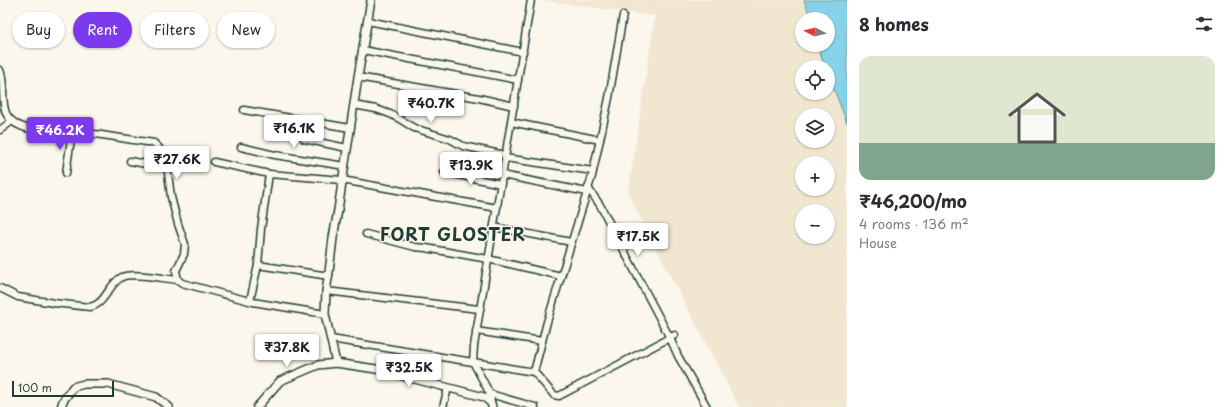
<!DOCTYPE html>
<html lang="en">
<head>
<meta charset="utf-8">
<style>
  body { margin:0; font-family:"Playpen Sans",sans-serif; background:#f7f7f7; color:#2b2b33; height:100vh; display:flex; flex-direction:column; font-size:15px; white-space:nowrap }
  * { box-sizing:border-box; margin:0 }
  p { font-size:13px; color:#7c7c81 }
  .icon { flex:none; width:22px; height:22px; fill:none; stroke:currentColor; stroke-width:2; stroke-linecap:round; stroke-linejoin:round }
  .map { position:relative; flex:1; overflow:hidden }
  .drawer { display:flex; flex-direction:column; background:#fff; width:380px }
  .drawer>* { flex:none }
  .hud { position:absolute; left:12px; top:12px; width:380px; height:36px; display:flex; gap:8px }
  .needle { width:26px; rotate:277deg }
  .tools { position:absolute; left:795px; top:12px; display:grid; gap:8px }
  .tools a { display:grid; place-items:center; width:40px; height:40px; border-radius:50%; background:#fff; box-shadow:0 1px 3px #0004; font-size:20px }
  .scale { position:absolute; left:12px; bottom:10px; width:102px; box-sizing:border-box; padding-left:4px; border:2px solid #1f3d34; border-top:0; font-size:11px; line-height:14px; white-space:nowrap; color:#1f3d34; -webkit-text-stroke:3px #fbf7ec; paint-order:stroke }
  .price { position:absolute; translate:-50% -34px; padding:0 9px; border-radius:4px; background:#fff; color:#222; font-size:13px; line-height:26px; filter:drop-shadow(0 1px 2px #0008) }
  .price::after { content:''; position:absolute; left:50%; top:24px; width:12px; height:9px; margin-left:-6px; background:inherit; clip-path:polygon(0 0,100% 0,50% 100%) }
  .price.current { background:#7c3aed; color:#fff }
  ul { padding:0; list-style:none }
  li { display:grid; align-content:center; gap:8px; height:212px; padding:0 12px }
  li+li { border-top:1px solid #e1e1e2 }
  li span { display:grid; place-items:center; height:124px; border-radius:12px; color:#555 }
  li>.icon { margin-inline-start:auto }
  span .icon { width:72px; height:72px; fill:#fffc; stroke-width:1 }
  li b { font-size:17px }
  h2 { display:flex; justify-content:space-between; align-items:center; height:48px; padding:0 12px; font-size:17px }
  .tag { padding:0 14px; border-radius:18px; background:#fff; box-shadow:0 1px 3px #0004; font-size:14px; line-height:36px }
  .tag.current { background:#7c3aed; color:#fff }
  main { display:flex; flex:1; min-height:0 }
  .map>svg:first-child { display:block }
</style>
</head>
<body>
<main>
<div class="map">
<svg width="847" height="407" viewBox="0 0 847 407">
  <rect width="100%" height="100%" fill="#fbf7ec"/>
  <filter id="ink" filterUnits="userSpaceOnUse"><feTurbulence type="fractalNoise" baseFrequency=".025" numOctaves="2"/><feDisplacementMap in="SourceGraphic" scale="8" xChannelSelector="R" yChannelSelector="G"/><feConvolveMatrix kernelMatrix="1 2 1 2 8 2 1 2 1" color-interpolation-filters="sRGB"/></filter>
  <g filter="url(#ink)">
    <!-- built -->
    <path fill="#f1e6d0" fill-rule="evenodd" d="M539 0H847V407H739L628 194 655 16ZM802 19H828V45H802ZM802 67H828V93H802ZM802 115H828V141H802ZM802 163H828V189H802ZM802 211H828V237H802Z"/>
    <!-- water -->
    <path fill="#88d2e9" stroke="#5e96a1" d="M804 0H847V123L828 74V67H825L817 45H828V19H811Z"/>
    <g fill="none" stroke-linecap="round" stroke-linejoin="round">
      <!-- minor casing -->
      <g stroke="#1f3d34" stroke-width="9">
        <g id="minor">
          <path d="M368 21 523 52"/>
          <path d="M363 50 518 80"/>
          <path d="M0 70C6 84 0 103 7 115 20 137 65 130 88 133 110 136 132 140 154 143L159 148 167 165 171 197 178 224 185 244 184 254 176 271 178 280 182 283 253 302 325 314"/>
          <path d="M358 77 479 98 514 106"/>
          <path d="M354 105 376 109 390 114 398 118 414 128 450 139 463 146 505 155"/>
          <path d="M244 110 350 128"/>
          <path d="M511 122 600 140"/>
          <path d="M0 130 12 121"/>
          <path d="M304 139 347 148"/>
          <path d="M241 147 275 155 345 166"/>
          <path d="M505 158 593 171"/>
          <path d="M130 161 167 168"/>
          <path d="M214 162 269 174 342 180 497 208"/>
          <path d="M444 172 501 184"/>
          <path d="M66 173 72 132"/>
          <path d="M502 175 587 192"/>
          <path d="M588 188 600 205 670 338 678 356 707 407"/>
          <path d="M494 227 571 242"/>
          <path d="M366 234 415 247 426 248 488 259 561 276"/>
          <path d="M258 265 329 276"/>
          <path d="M0 288 18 297 54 303 90 307C106 304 108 284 122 277 132 272 166 279 178 280"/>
          <path d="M326 291 479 309"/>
          <path d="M250 301 258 265 261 229 269 174"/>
          <path d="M476 331 542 341"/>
          <path d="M331 339 534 372 547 322 592 176 609 98 623 15"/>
          <path d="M534 372 554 395 559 396 675 335"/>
          <path d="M490 394 535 407"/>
          <path d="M491 403 490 394 473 362 474 346 531 0"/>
          <path d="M443 407 448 388"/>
        </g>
      </g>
      <!-- tertiary casing -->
      <g stroke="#1f3d34" stroke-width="10">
        <g id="tertiary">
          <path d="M336 363 325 314 326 291 329 272 333 238 338 210 358 77 371 0"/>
          <path d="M61 407 63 401 73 387 84 384H108L156 397 169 407"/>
          <path d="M257 407 280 381 318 365 336 363 376 369 484 397 491 403 492 407"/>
        </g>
      </g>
      <!-- minor -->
      <use href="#minor" stroke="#fbf7ec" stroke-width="6"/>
      <!-- tertiary -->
      <use href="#tertiary" stroke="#fbf7ec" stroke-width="7"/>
    </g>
  </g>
  <g text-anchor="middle" stroke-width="3" stroke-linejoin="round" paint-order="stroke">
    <!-- district labels -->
    <g font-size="17" font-weight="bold" letter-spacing="1" fill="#1f3d34" stroke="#fbf7ec">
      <text x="453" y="241">FORT GLOSTER</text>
    </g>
  </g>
</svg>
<div class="tools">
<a><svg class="needle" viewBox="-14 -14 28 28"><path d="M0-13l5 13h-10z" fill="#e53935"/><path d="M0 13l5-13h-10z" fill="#7c7c81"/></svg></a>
<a><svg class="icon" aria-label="locate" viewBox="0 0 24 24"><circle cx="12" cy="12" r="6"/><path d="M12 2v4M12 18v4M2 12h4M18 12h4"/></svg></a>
<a><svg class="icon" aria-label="layers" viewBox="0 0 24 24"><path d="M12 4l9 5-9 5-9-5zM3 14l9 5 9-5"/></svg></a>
<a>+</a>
<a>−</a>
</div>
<div class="scale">100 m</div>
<b class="price" style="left:431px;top:124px">₹40.7K</b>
<b class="price" style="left:294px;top:149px">₹16.1K</b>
<b class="price current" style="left:60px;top:151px">₹46.2K</b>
<b class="price" style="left:177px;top:180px">₹27.6K</b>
<b class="price" style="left:471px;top:186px">₹13.9K</b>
<b class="price" style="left:638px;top:257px">₹17.5K</b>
<b class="price" style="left:287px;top:368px">₹37.8K</b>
<b class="price" style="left:409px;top:388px">₹32.5K</b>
<div class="hud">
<a class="tag">Buy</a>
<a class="tag current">Rent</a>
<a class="tag">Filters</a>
<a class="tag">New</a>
</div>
</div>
<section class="drawer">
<h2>8 homes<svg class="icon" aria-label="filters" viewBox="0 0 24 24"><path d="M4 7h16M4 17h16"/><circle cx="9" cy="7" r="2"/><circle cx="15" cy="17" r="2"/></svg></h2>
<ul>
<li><span style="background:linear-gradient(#dfe7d0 70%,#7fa58c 0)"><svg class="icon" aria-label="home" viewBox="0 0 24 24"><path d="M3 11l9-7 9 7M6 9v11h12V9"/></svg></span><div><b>₹46,200/mo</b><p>4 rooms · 136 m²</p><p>House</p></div></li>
</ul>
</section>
</main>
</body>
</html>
